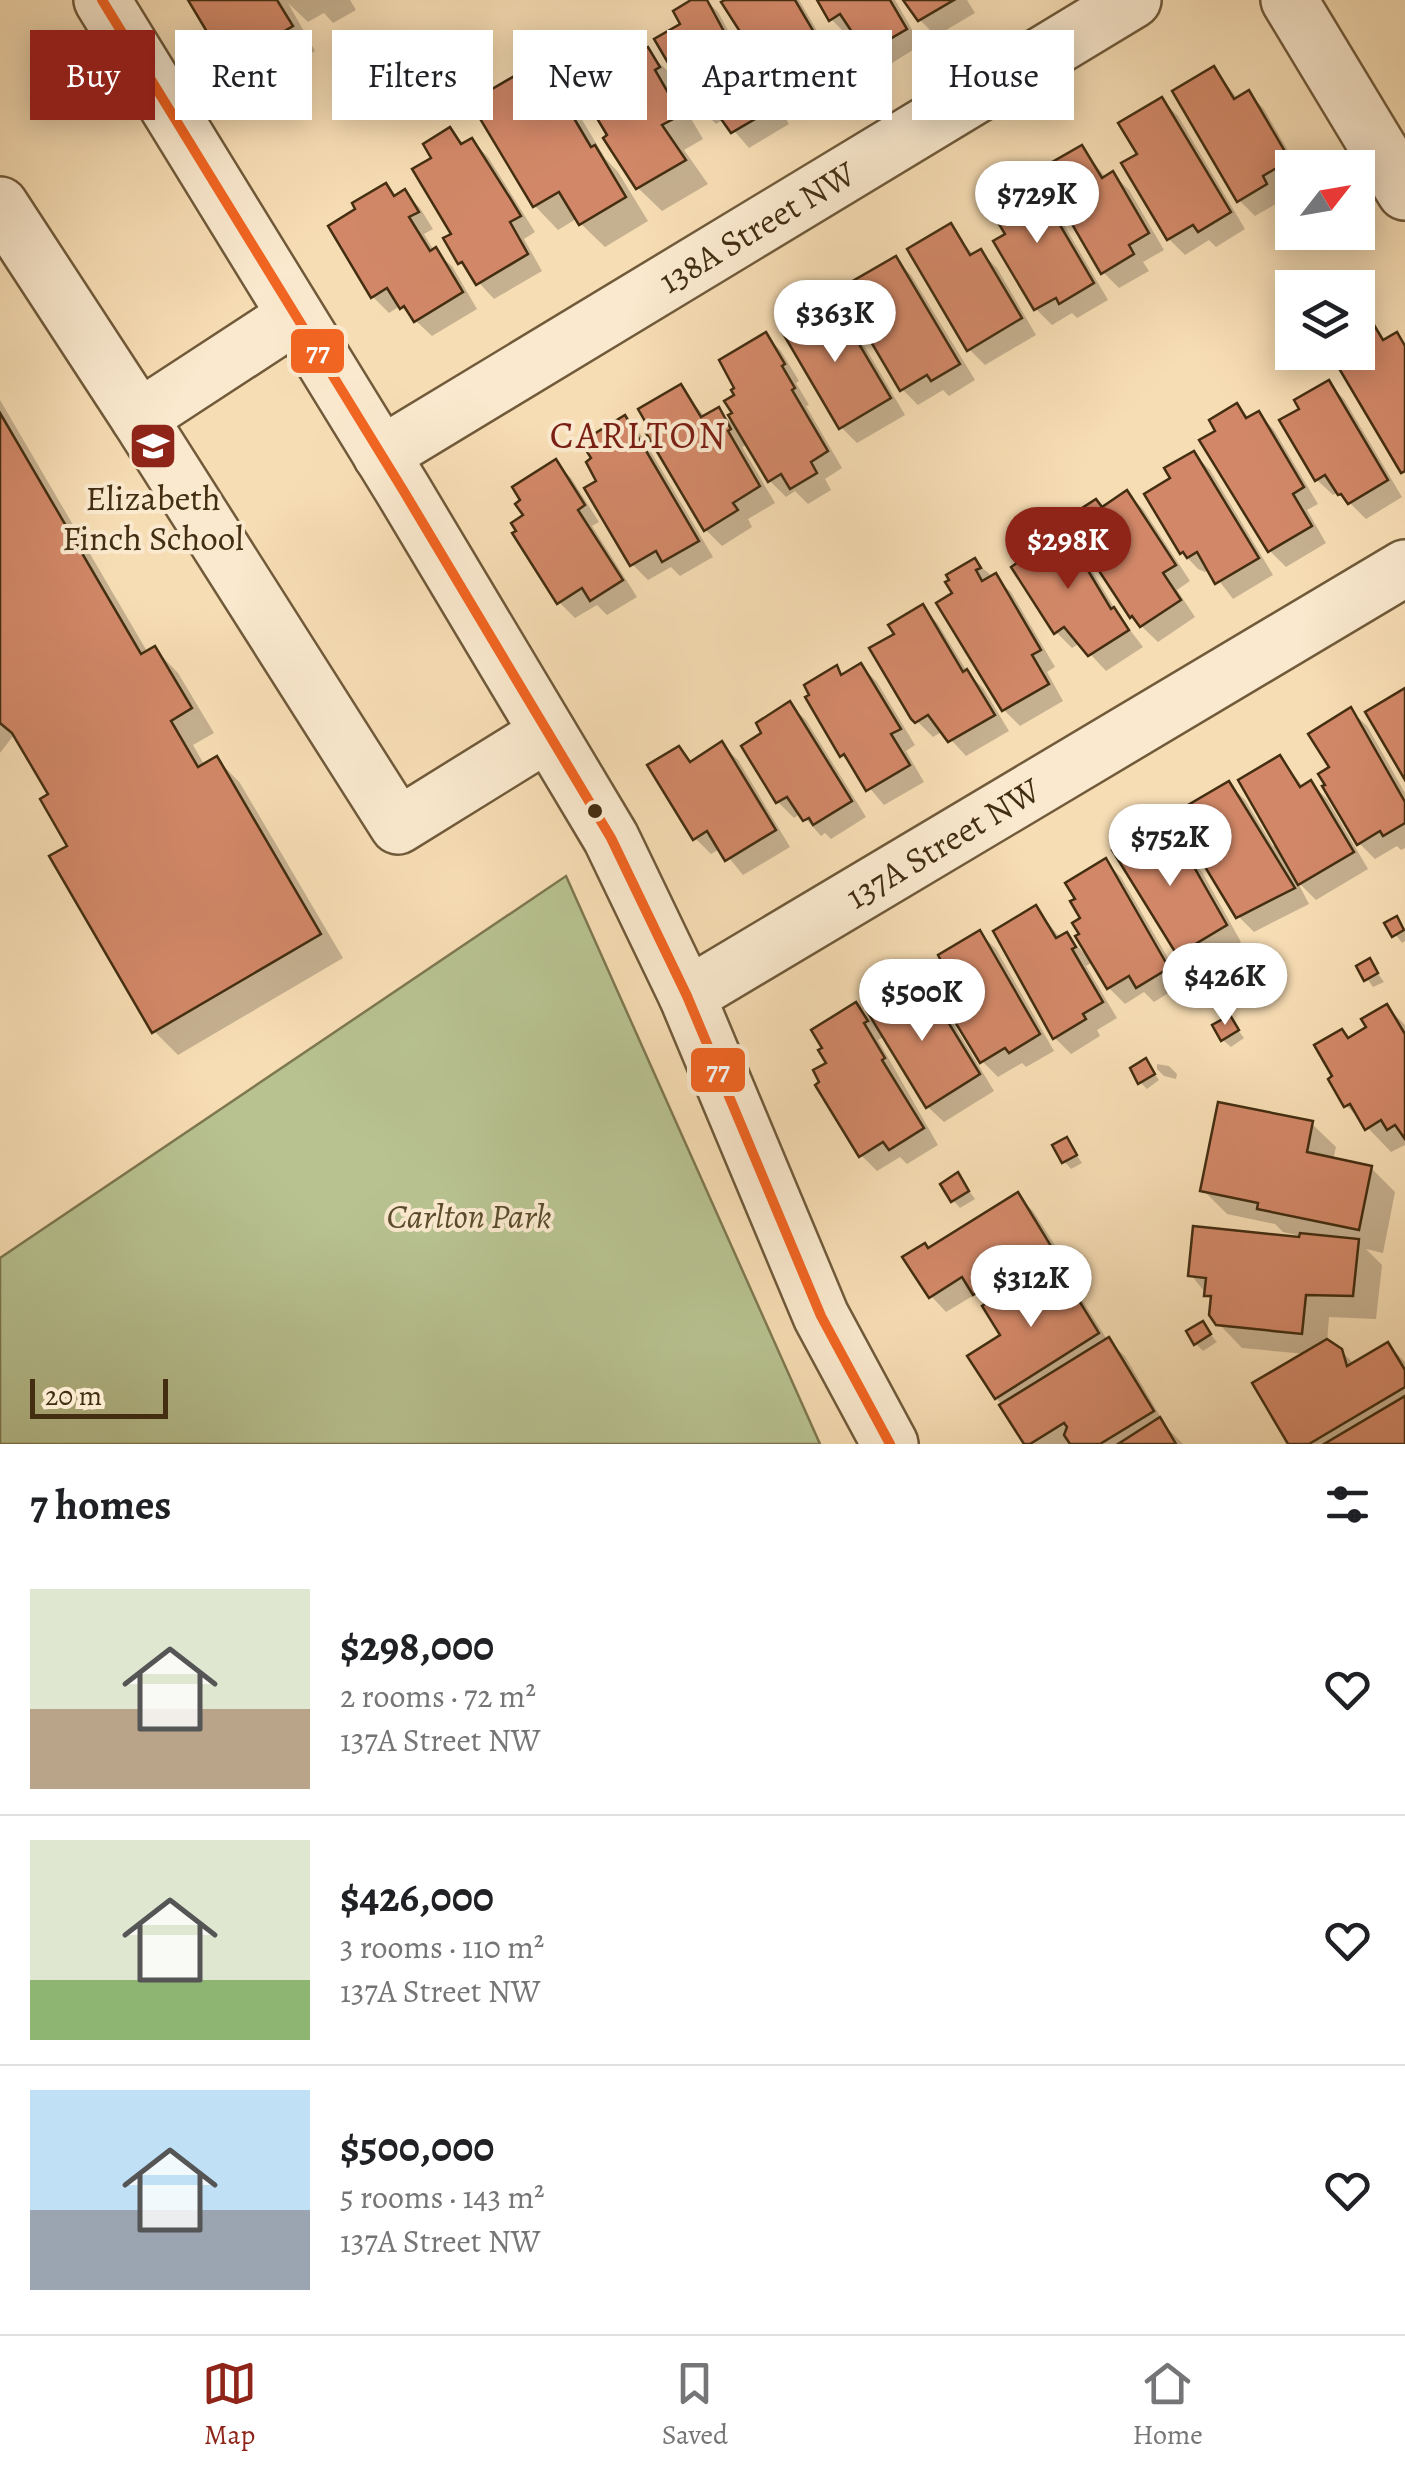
<!DOCTYPE html>
<html lang="en">
<head>
<meta charset="utf-8">
<style>
  body { margin:0; font-family:Alegreya,serif; background:#f6f6f6; color:#202124; height:100vh; display:flex; flex-direction:column; font-size:38px; white-space:nowrap }
  * { box-sizing:border-box; margin:0 }
  p { font-size:32px; color:#757577 }
  .icon { flex:none; width:55px; height:55px; fill:none; stroke:currentColor; stroke-width:2; stroke-linecap:round; stroke-linejoin:round }
  .map { position:relative; height:1444px; overflow:hidden }
  .panel { display:flex; flex-direction:column; background:#fff; flex:1 }
  .panel>* { flex:none }
  .hud { position:absolute; left:30px; top:30px; width:1345px; height:90px; display:flex; gap:20px }
  .needle { width:65px; rotate:59deg }
  .controls { position:absolute; left:1275px; top:150px; display:grid; gap:20px }
  .controls a { display:grid; place-items:center; width:100px; height:100px; border-radius:0px; background:#fff; box-shadow:0 5px 25px #0003; font-size:50px }
  .scale { position:absolute; left:30px; bottom:25px; width:138px; box-sizing:border-box; padding-left:10px; border:5px solid #432e11; border-top:0; font-size:28px; line-height:35px; white-space:nowrap; color:#432e11; -webkit-text-stroke:8px #fae9ce; paint-order:stroke }
  .price { position:absolute; translate:-50% -85px; padding:0 22px; border-radius:35px; background:#fff; color:#222; font-size:32px; line-height:65px; filter:drop-shadow(0 2px 5px #0008) }
  .price::after { content:''; position:absolute; left:50%; top:60px; width:30px; height:22px; margin-left:-15px; background:inherit; clip-path:polygon(0 0,100% 0,50% 100%) }
  .price.active { background:#8f2418; color:#fff }
  ul { padding:0; list-style:none }
  li { display:flex; align-items:center; gap:30px; height:250px; padding:0 30px }
  li+li { border-top:2px solid #e0e0e0 }
  li span { display:grid; place-items:center; flex:none; width:280px; height:200px; border-radius:0px; color:#555 }
  li>.icon { margin-inline-start:auto }
  span .icon { width:120px; height:120px; fill:#fffc; stroke-width:1 }
  li b { font-size:42px }
  h2 { display:flex; justify-content:space-between; align-items:center; height:120px; padding:0 30px; font-size:42px }
  .chip { padding:0 35px; border-radius:0px; background:#fff; box-shadow:0 5px 25px #0003; font-size:35px; line-height:90px }
  .chip.active { background:#8f2418; color:#fff }
  .tab-bar { display:flex; justify-content:space-around; align-items:center; height:140px; border-top:2px solid #e0e0e0; background:#fff; font-size:28px; color:#757577 }
  .tab-bar a { display:grid; justify-items:center; gap:5px }
  .tab-bar .active { color:#8f2418 }
  .map>svg:first-child { display:block }
</style>
</head>
<body>
<div class="map">
<svg width="1405" height="1444" viewBox="0 0 1405 1444">
  <rect width="100%" height="100%" fill="#f7ddb4"/>
  <filter id="stains"><feTurbulence type="fractalNoise" baseFrequency=".002" numOctaves="4"/><feColorMatrix values="0 0 0 0 .2 0 0 0 0 .09 0 0 0 0 .02 0 0 0 .5 -.17"/></filter>
  <radialGradient id="worn" r=".72"><stop offset=".6" stop-color="#630" stop-opacity="0"/><stop offset="1" stop-color="#630" stop-opacity=".3"/></radialGradient>
  <!-- green -->
  <path fill="#b8c291" stroke="#7e7851" stroke-width="2.5" d="M566 876 820 1444H0V1258Z"/>
  <!-- shadow -->
  <g fill="#0003">
    <path d="M191 0H350L356 10 333 23 324 13 308 22 288 3 315 51 285 68 277 61 248 79 224 55Z"/>
    <path d="M696 0H706L718 12 746 63 762 79 789 124 749 148 724 119 716 124 694 102 684 25Z"/>
    <path d="M728 0H799L832 56 823 61 842 93 802 116 786 101Z"/>
    <path d="M819 0H895L921 45 884 68 854 31 847 35 831 19Z"/>
    <path d="M908 0H967L975 13 936 36 920 20Z"/>
    <path d="M639 44 671 74 682 92 677 95 703 139 684 150 708 184 662 211 638 188 610 136 595 47 610 61Z"/>
    <path d="M539 64 563 88 605 158 618 172 648 221 605 247 576 219 558 230 535 206Z"/>
    <path d="M1214 69 1238 99 1248 93 1264 109 1298 168H1292V184L1277 193 1281 201 1255 216 1239 200Z"/>
    <path d="M1162 100 1178 116 1245 229 1216 247 1209 240 1185 255 1169 239 1124 164 1140 154Z"/>
    <path d="M450 130 465 145 472 141 488 157 535 232 524 239 542 271 494 299 460 262 435 159Z"/>
    <path d="M1082 148 1106 178 1113 174 1129 190 1164 250 1143 262 1149 271 1119 288 1103 272Z"/>
    <path d="M1030 178 1046 194 1108 300 1077 318 1072 313 1052 325 1036 309 1008 235Z"/>
    <path d="M385 186 396 197 404 192 420 208 433 229 424 234 434 251 452 266 477 309 432 336 400 306 389 313 373 297 359 210Z"/>
    <path d="M950 226 974 256 981 252 997 268 1036 335 985 365 969 349Z"/>
    <path d="M895 259 911 275 975 380 949 396 943 390 918 405 902 389 874 315Z"/>
    <path d="M818 304 843 334 849 331 865 347 905 415 857 443 841 427Z"/>
    <path d="M765 335 781 351 799 381 796 383 809 405 806 406 842 468 825 479 831 490 808 504 795 491 786 497 770 481 748 444 742 447 775 503 748 519 752 527 722 546 706 530 680 387 705 417 718 410 735 426 738 396Z"/>
    <path d="M1328 383 1344 399 1402 497 1366 519 1339 492 1333 495 1317 480 1303 410Z"/>
    <path d="M0 400 148 653 155 649 178 673 214 733 193 745 205 766 217 759 240 783 343 958 178 1055 154 1031 71 847 52 795 21 742 13 736 0 753Z"/>
    <path d="M1237 406 1250 419 1259 414 1274 430 1318 504 1307 510 1326 543 1286 567 1270 551 1219 432Z"/>
    <path d="M625 419 641 435 713 557 680 576 671 567 648 580 632 564 600 482Z"/>
    <path d="M1194 454 1210 470 1273 575 1233 599 1210 569 1205 572 1198 569 1182 552 1173 479Z"/>
    <path d="M555 462 571 478 599 522 592 526 637 597 607 615 597 605 575 618 559 602 526 516Z"/>
    <path d="M1127 493 1143 509 1190 581 1177 590 1195 617 1158 642 1131 616 1103 509Z"/>
    <path d="M1058 526 1074 541 1120 617 1143 647 1106 671 1080 643 1072 648 1056 632 1037 553Z"/>
    <path d="M974 561 1011 592 1055 667 1047 672 1063 701 1020 726 1004 710 939 604 956 594Z"/>
    <path d="M923 608 938 624 968 673 983 688 1009 731 966 756 943 731 933 737 913 717 897 635Z"/>
    <path d="M861 666 877 682 915 745 906 751 924 782 884 805 842 755 813 695 836 668 844 676Z"/>
    <path d="M790 705 806 720 866 817 831 839 825 833 821 836 801 813 794 818 778 802 765 734Z"/>
    <path d="M1351 711 1367 726 1405 793V848L1401 850 1397 846 1375 859 1359 843 1332 768Z"/>
    <path d="M722 745 738 760 790 847 743 875 721 848 711 854 695 838 679 749 693 763Z"/>
    <path d="M1280 758 1304 788 1311 783 1327 799 1368 869 1316 900 1297 881 1309 904 1254 932 1238 916 1208 840 1229 784 1245 800 1273 846 1277 843Z"/>
    <path d="M1156 827 1181 859 1186 856 1202 872 1241 942 1195 970 1179 954Z"/>
    <path d="M1105 861 1121 877 1183 984 1154 1002 1144 992 1125 1004 1109 988 1093 962 1086 966 1117 1018 1097 1030 1100 1036 1071 1054 1055 1038 1036 908 1061 939 1066 935 1087 956 1083 919Z"/>
    <path d="M1396 919 1405 929V941L1402 943 1388 924Z"/>
    <path d="M980 933 996 949 1054 1051 1026 1067 1022 1063 998 1077 982 1061 956 991Z"/>
    <path d="M1369 961 1384 982 1373 987 1359 967Z"/>
    <path d="M909 983 931 1011 937 1007 953 1023 994 1091 944 1122 928 1107 885 1036 878 1040 938 1145 907 1164 900 1157 877 1171 861 1155 829 1063 856 1005 876 1026Z"/>
    <path d="M1387 1007 1405 1025V1145L1391 1152 1346 1105 1349 1040 1370 1027Z"/>
    <path d="M1229 1018 1244 1038 1231 1047 1223 1040Z"/>
    <path d="M1146 1061 1159 1080 1147 1089 1140 1082Z"/>
    <path d="M1157 1064 1169 1066 1177 1074 1176 1079 1164 1076 1157 1069Z"/>
    <path d="M1312 1124 1336 1147 1333 1160 1371 1168 1395 1192 1383 1253 1366 1249 1382 1265 1376 1319 1329 1317 1327 1343 1336 1346 1355 1365 1388 1345 1405 1362V1444H1290L1306 1354 1242 1348 1218 1323 1213 1302 1191 1275 1300 1240 1301 1236 1283 1232 1275 1224 1227 1214 1203 1190Z"/>
    <path d="M1067 1140 1082 1163 1071 1169 1064 1161Z"/>
    <path d="M958 1176 975 1199 960 1208 953 1200Z"/>
    <path d="M1017 1195 1033 1211 1066 1262 1058 1267 1069 1279 1108 1341 1125 1356 1167 1428 1183 1444H1027L996 1397 1004 1336 987 1305 976 1294 946 1312 931 1296 930 1251Z"/>
    <path d="M1202 1324 1217 1342 1203 1351 1196 1344Z"/>
  </g>
  <!-- building -->
  <g fill="#d28868" stroke="#432e11" stroke-width="2.5">
    <path d="M188 0H277L293 26 259 46 254 38 222 57Z"/>
    <path d="M691 0H707L741 63 747 60 774 108 731 133 709 102 698 109 692 104 654 39 680 24 673 11Z"/>
    <path d="M725 0H795L818 39 809 45 828 76 785 102 721 2Z"/>
    <path d="M817 0H890L907 29 866 53 840 14 829 21Z"/>
    <path d="M903 0H954L918 21Z"/>
    <path d="M639 41 643 49 648 47 660 67 655 70 681 115 662 125 686 160 636 189 603 138 607 135 564 63 596 44 606 60Z"/>
    <path d="M540 61 591 147 595 145 626 197 579 225 559 192 533 207 470 102Z"/>
    <path d="M1214 66 1234 99 1249 90 1290 160 1263 176 1267 184 1237 202 1172 91Z"/>
    <path d="M1162 97 1231 212 1198 232 1193 225 1167 240 1121 163 1137 154 1118 123Z"/>
    <path d="M450 127 461 144 472 138 510 198 521 216 510 222 528 254 476 285 462 262 458 264 443 238 451 234 412 169 431 158 423 144Z"/>
    <path d="M1082 145 1102 178 1113 171 1149 233 1129 245 1134 254 1101 274 1040 169Z"/>
    <path d="M1030 174 1094 283 1059 304 1056 298 1034 310 993 241 1005 234 985 201Z"/>
    <path d="M386 183 394 196 405 189 419 212 409 217 430 251 436 247 463 292 414 322 404 306 400 309 387 288 371 298 328 226 355 209 352 203Z"/>
    <path d="M951 223 970 255 981 249 1022 318 967 351 907 249Z"/>
    <path d="M896 256 960 364 931 381 927 375 900 391 864 330 869 327 863 318 871 314 851 282Z"/>
    <path d="M819 301 838 334 849 327 891 398 839 429 778 325Z"/>
    <path d="M1374 325 1383 340 1397 332 1405 346V471L1401 473 1337 365 1352 352H1358V335Z"/>
    <path d="M766 332 785 364 782 366 795 388 792 390 828 451 811 462 817 473 790 489 781 474 768 482 728 415 732 413 724 401 734 395 731 390 734 388 719 360Z"/>
    <path d="M1329 380 1388 480 1348 504 1341 494 1338 495 1325 475 1315 481 1279 420 1299 409 1294 400Z"/>
    <path d="M681 384 701 417 719 407 731 429 728 431 760 486 733 503 738 510 704 531 646 433 650 430 638 409Z"/>
    <path d="M1237 403 1246 418 1259 411 1304 487 1293 494 1312 526 1268 552 1199 440 1215 431 1209 420Z"/>
    <path d="M0 413 141 654 155 646 192 708 171 721 198 767 217 756 321 934 152 1033 49 856 67 846 40 799 48 794 12 733 0 723Z"/>
    <path d="M625 415 699 541 662 562 656 551 630 566 584 488 596 481 586 462 591 458 581 442Z"/>
    <path d="M1194 451 1259 558 1215 584 1197 552 1187 558 1183 552 1180 554 1144 494 1170 478 1164 468Z"/>
    <path d="M556 459 585 505 578 510 623 580 590 601 582 588 557 604 512 533 516 531 511 523 523 515 515 504 520 500 512 487Z"/>
    <path d="M1127 490 1176 565 1163 573 1181 600 1140 627 1132 616 1130 618 1065 519 1096 499 1102 507Z"/>
    <path d="M1059 522 1111 609 1114 607 1129 630 1088 656 1064 627 1054 634 1011 567 1033 552 1027 542Z"/>
    <path d="M975 558 981 568 976 570 982 581 996 573 1041 650 1032 655 1049 684 1002 711 936 603 952 593 945 582 949 580 946 575Z"/>
    <path d="M923 604 963 672 967 669 995 715 948 742 928 715 915 723 911 719 869 648 894 634 888 625Z"/>
    <path d="M861 663 901 729 891 734 910 765 866 791 844 754 840 757 805 697 809 695 804 685 837 665 841 675Z"/>
    <path d="M1405 688V780L1365 712Z"/>
    <path d="M790 701 852 801 813 825 809 818 803 821 787 797 776 803 741 746 761 733 756 723Z"/>
    <path d="M1351 707 1405 802V823L1383 836 1380 831 1357 845 1322 786 1325 785 1318 774 1329 767 1308 734Z"/>
    <path d="M722 741 776 830 725 861 707 831 693 840 647 765 679 746 690 762Z"/>
    <path d="M1280 755 1300 787 1311 780 1354 852 1298 885 1238 780Z"/>
    <path d="M1229 781 1295 888 1236 918 1193 847 1205 839 1188 805Z"/>
    <path d="M1157 824 1177 858 1186 853 1227 925 1177 955 1112 850Z"/>
    <path d="M1106 858 1169 968 1136 988 1129 976 1107 989 1075 936 1079 934 1072 923 1080 918 1070 901 1075 899 1065 883Z"/>
    <path d="M1036 905 1056 938 1067 932 1076 947 1072 949 1103 1002 1083 1014 1086 1019 1053 1039 993 931Z"/>
    <path d="M1397 916 1404 930 1392 937 1384 923Z"/>
    <path d="M980 930 1040 1034 1009 1053 1005 1048 980 1063 946 1007 951 1005 945 995 953 990 943 975 947 972 938 955Z"/>
    <path d="M1370 958 1378 973 1364 981 1356 966Z"/>
    <path d="M909 980 927 1010 937 1004 980 1074 926 1108 865 1008Z"/>
    <path d="M856 1002 868 1021 864 1023 885 1058 882 1060 924 1128 889 1150 883 1142 859 1157 815 1085 819 1082 813 1070 826 1063 818 1050 822 1048 811 1030Z"/>
    <path d="M1387 1004 1405 1034V1139L1395 1125 1387 1130 1381 1120 1365 1130 1350 1104 1344 1107 1328 1079 1332 1076 1314 1045 1342 1029 1348 1038 1366 1027 1361 1019Z"/>
    <path d="M1230 1015 1239 1030 1221 1041 1212 1025Z"/>
    <path d="M1146 1058 1155 1074 1138 1084 1130 1068Z"/>
    <path d="M1218 1102 1313 1121 1307 1152 1372 1166 1359 1230 1257 1209 1258 1203 1200 1191Z"/>
    <path d="M1067 1137 1077 1155 1062 1163 1052 1145Z"/>
    <path d="M958 1172 969 1191 951 1202 940 1184Z"/>
    <path d="M1018 1192 1051 1246 973 1295 962 1277 929 1298 902 1257 925 1243 928 1248Z"/>
    <path d="M1193 1226 1299 1237 1300 1233 1359 1239 1353 1296 1306 1295 1302 1334 1216 1325 1209 1315 1211 1296H1204L1206 1278 1188 1276Z"/>
    <path d="M1054 1260 1099 1333 995 1399 967 1356 1000 1335 982 1306Z"/>
    <path d="M1203 1321 1211 1334 1194 1345 1186 1331Z"/>
    <path d="M1109 1337 1154 1411 1100 1444H1070L1064 1435 1067 1427 1064 1423 1030 1444H1024L999 1405Z"/>
    <path d="M1327 1339 1342 1349 1347 1366 1388 1342 1405 1370V1387L1309 1444H1288L1252 1383Z"/>
    <path d="M1405 1396V1444H1324Z"/>
    <path d="M1160 1417 1176 1444H1118Z"/>
  </g>
  <g fill="none" stroke-linecap="round" stroke-linejoin="round">
    <!-- minor casing -->
    <g stroke="#705a3a" stroke-width="60">
      <g id="minor">
        <path d="M102 0 403 490 611 838 687 996 821 1316 890 1444"/>
        <path d="M1289 0 1405 192"/>
        <path d="M0 205 139 418 295 316"/>
        <path d="M139 418 398 826 548 733"/>
        <path d="M381 455 1133 0"/>
        <path d="M687 996 1405 568"/>
      </g>
    </g>
    <!-- minor -->
    <use href="#minor" stroke="#fae9ce" stroke-width="55"/>
    <!-- bus-1 casing -->
    <g stroke="#fae9ce" stroke-width="18">
      <path id="bus-1" d="M102 0 403 490 611 838 687 996 821 1316 890 1444"/>
    </g>
    <!-- bus-1 -->
    <use href="#bus-1" stroke="#f26522" stroke-width="10"/>
  </g>
  <!-- icons -->
  <defs>
    <g id="school-square" transform="scale(2.5)"><rect x="-9" y="-9" width="18" height="18" rx="4" fill="#8f2418" stroke="#fae9ce"/><path d="M0-5L7-2L0 1L-7-2ZM-4 1L0 2.5L4 1V4Q0 6-4 4Z" fill="#fff"/></g>
  </defs>
  <g fill-rule="evenodd">
    <use href="#school-square" x="153" y="446"/>
  </g>
  <!-- markers -->
  <circle fill="#432e11" stroke="#fae9ce" stroke-width="4" cx="595" cy="811" r="9"/>
  <g text-anchor="middle" stroke-width="8" stroke-linejoin="round" paint-order="stroke">
    <!-- street labels -->
    <g font-size="35" fill="#432e11" stroke="#fae9ce">
      <text transform="translate(757 227) rotate(-31)" y="12">138A Street NW</text>
      <text transform="translate(943 843) rotate(-31)" y="12">137A Street NW</text>
    </g>
    <!-- poi labels -->
    <g font-size="35" fill="#432e11" stroke="#fae9ce">
      <text x="153" y="510">Elizabeth<tspan x="153" dy="40">Finch School</tspan></text>
    </g>
    <!-- park labels -->
    <g font-size="35" font-style="italic" fill="#5a4c2b" stroke="#fae9ce">
      <text x="469" y="1228">Carlton Park</text>
    </g>
    <!-- neighbourhood labels -->
    <g font-size="38" letter-spacing="2.5" fill="#7a1f14" stroke="#fae9ce">
      <text x="639" y="448">CARLTON</text>
    </g>
  </g>
  <g stroke="#fae9ce" stroke-width="4">
    <rect x="289" y="327" width="57" height="48" rx="10" fill="#f26522"/>
    <rect x="689" y="1046" width="58" height="48" rx="10" fill="#f26522"/>
  </g>
  <g font-size="28" text-anchor="middle" font-weight="bold" fill="#fff">
    <text x="318" y="361">77</text>
    <text x="718" y="1080">77</text>
  </g>
  <rect width="100%" height="100%" filter="url(#stains)"/>
  <rect width="100%" height="100%" fill="url(#worn)"/>
</svg>
<div class="controls">
<a><svg class="needle" viewBox="-14 -14 28 28"><path d="M0-13l5 13h-10z" fill="#e53935"/><path d="M0 13l5-13h-10z" fill="#757577"/></svg></a>
<a><svg class="icon" aria-label="layers" viewBox="0 0 24 24"><path d="M12 4l9 5-9 5-9-5zM3 14l9 5 9-5"/></svg></a>
</div>
<div class="scale">20 m</div>
<b class="price" style="left:1037px;top:246px">$729K</b>
<b class="price" style="left:835px;top:365px">$363K</b>
<b class="price active" style="left:1068px;top:592px">$298K</b>
<b class="price" style="left:1170px;top:889px">$752K</b>
<b class="price" style="left:1225px;top:1028px">$426K</b>
<b class="price" style="left:922px;top:1044px">$500K</b>
<b class="price" style="left:1031px;top:1330px">$312K</b>
<div class="hud">
<a class="chip active">Buy</a>
<a class="chip">Rent</a>
<a class="chip">Filters</a>
<a class="chip">New</a>
<a class="chip">Apartment</a>
<a class="chip">House</a>
</div>
</div>
<section class="panel">
<h2>7 homes<svg class="icon" aria-label="filters" viewBox="0 0 24 24"><path d="M4 7h16M4 17h16"/><circle cx="9" cy="7" r="2"/><circle cx="15" cy="17" r="2"/></svg></h2>
<ul>
<li><span style="background:linear-gradient(#dfe7d0 60%,#b9a48a 0)"><svg class="icon" aria-label="home" viewBox="0 0 24 24"><path d="M3 11l9-7 9 7M6 9v11h12V9"/></svg></span><div><b>$298,000</b><p>2 rooms · 72 m²</p><p>137A Street NW</p></div><svg class="icon" aria-label="heart" viewBox="0 0 24 24"><path d="M12 20l-8-8c-3-5 5-10 8-4 3-6 11-1 8 4z"/></svg></li>
<li><span style="background:linear-gradient(#dfe7d0 70%,#8fb573 0)"><svg class="icon" aria-label="home" viewBox="0 0 24 24"><path d="M3 11l9-7 9 7M6 9v11h12V9"/></svg></span><div><b>$426,000</b><p>3 rooms · 110 m²</p><p>137A Street NW</p></div><svg class="icon" aria-label="heart" viewBox="0 0 24 24"><path d="M12 20l-8-8c-3-5 5-10 8-4 3-6 11-1 8 4z"/></svg></li>
<li><span style="background:linear-gradient(#bfe0f5 60%,#9aa5b1 0)"><svg class="icon" aria-label="home" viewBox="0 0 24 24"><path d="M3 11l9-7 9 7M6 9v11h12V9"/></svg></span><div><b>$500,000</b><p>5 rooms · 143 m²</p><p>137A Street NW</p></div><svg class="icon" aria-label="heart" viewBox="0 0 24 24"><path d="M12 20l-8-8c-3-5 5-10 8-4 3-6 11-1 8 4z"/></svg></li>
</ul>
</section>
<nav class="tab-bar">
<a class="active"><svg class="icon" aria-label="map" viewBox="0 0 24 24"><path d="M3 6l6-2 6 2 6-2v14l-6 2-6-2-6 2zM9 4v14M15 6v14"/></svg>Map</a>
<a><svg class="icon" aria-label="saved" viewBox="0 0 24 24"><path d="M7 4h10v16l-5-4-5 4z"/></svg>Saved</a>
<a><svg class="icon" aria-label="home" viewBox="0 0 24 24"><path d="M3 11l9-7 9 7M6 9v11h12V9"/></svg>Home</a>
</nav>
</body>
</html>
